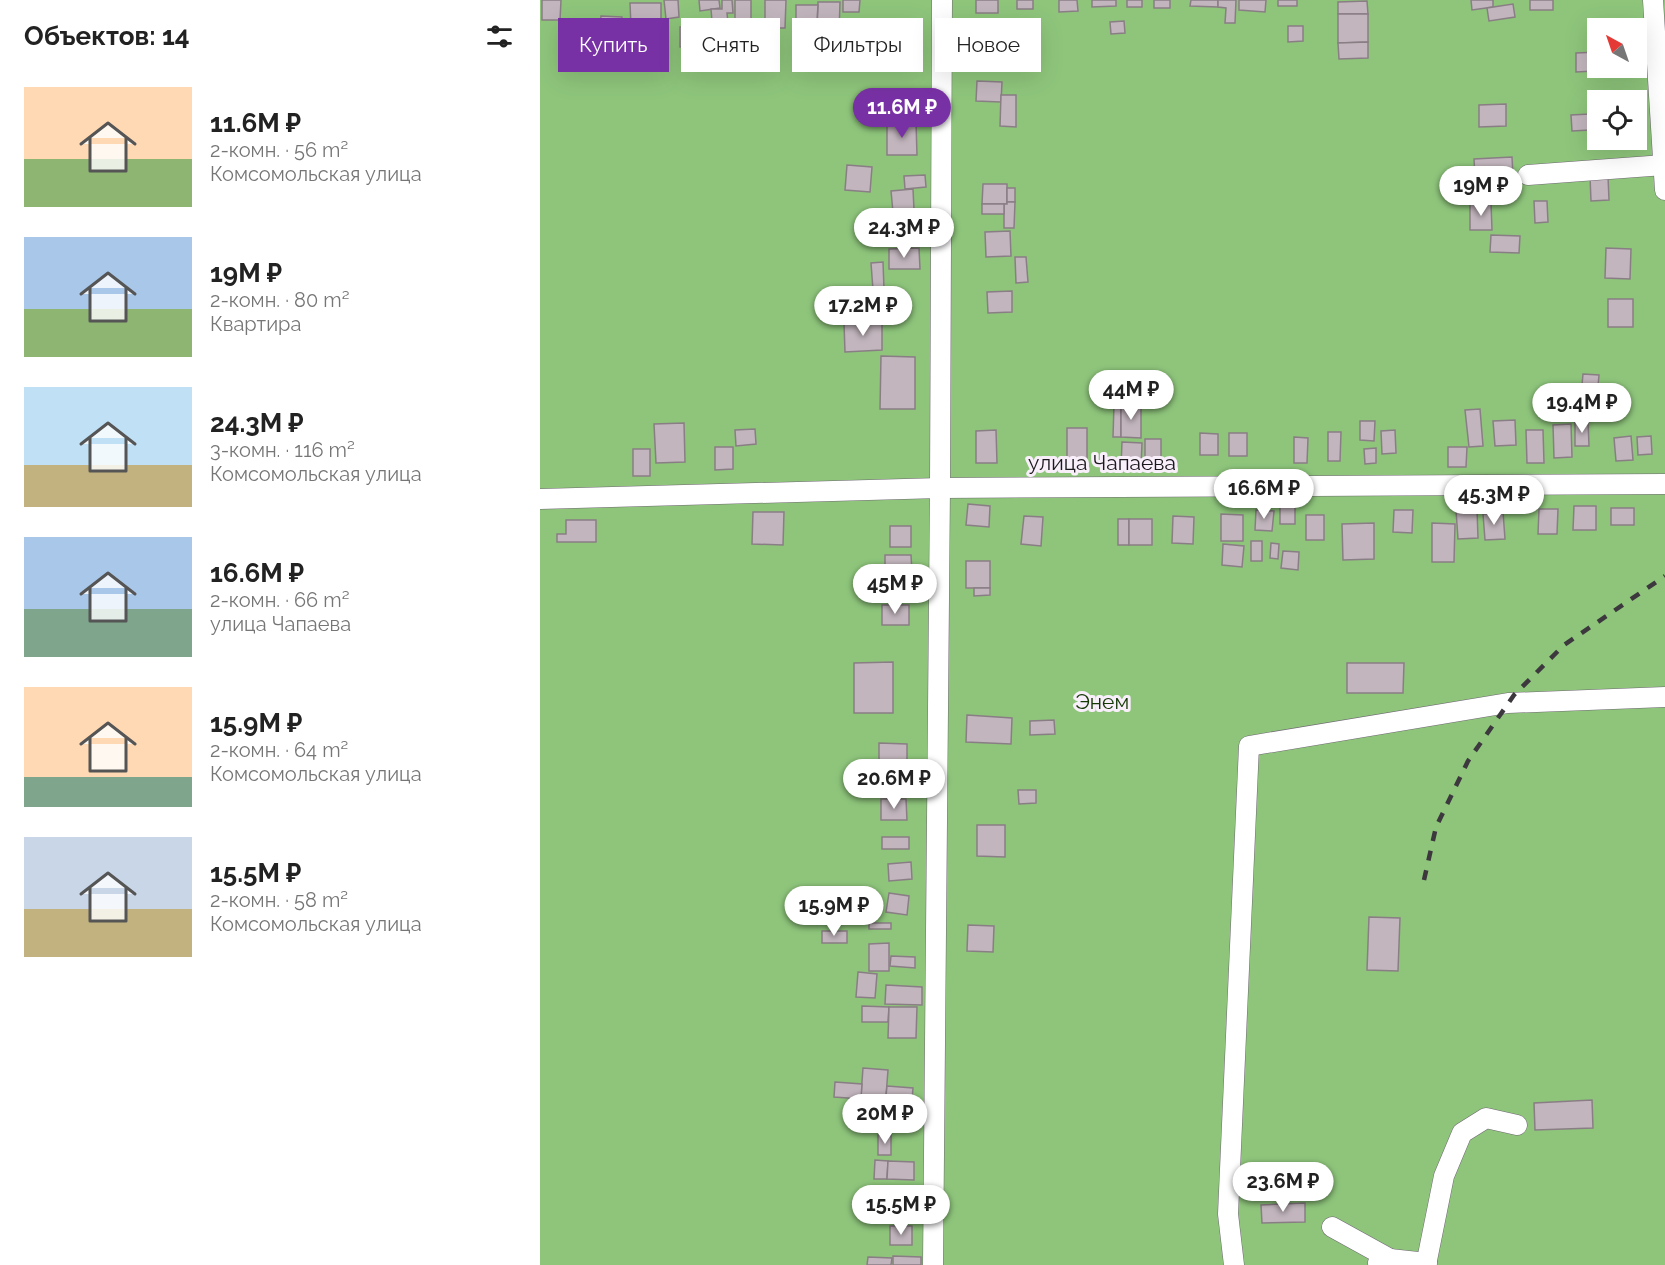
<!DOCTYPE html>
<html lang="ru">
<head>
<meta charset="utf-8">
<style>
  body { margin:0; font-family:Raleway,sans-serif; background:#f6f6f6; color:#222; height:100vh; display:flex; flex-direction:column; font-size:22px; white-space:nowrap }
  * { box-sizing:border-box; margin:0 }
  p { font-size:20px; color:#767676 }
  .icon { flex:none; width:33px; height:33px; fill:none; stroke:currentColor; stroke-width:2; stroke-linecap:round; stroke-linejoin:round }
  .map { position:relative; flex:1; overflow:hidden }
  .drawer { display:flex; flex-direction:column; background:#fff; width:540px }
  .drawer>* { flex:none }
  .banner { position:absolute; left:18px; top:18px; width:570px; height:54px; display:flex; gap:12px }
  .needle { width:39px; rotate:320deg }
  .controls { position:absolute; left:1047px; top:18px; display:grid; gap:12px }
  .controls a { display:grid; place-items:center; width:60px; height:60px; border-radius:0px; background:#fff; box-shadow:0 6px 24px #0002; font-size:30px }
  .price { position:absolute; translate:-50% -51px; padding:0 14px; border-radius:21px; background:#fff; color:#222; font-size:20px; line-height:39px; filter:drop-shadow(0 2px 3px #0008) }
  .price::after { content:''; position:absolute; left:50%; top:36px; width:18px; height:14px; margin-left:-9px; background:inherit; clip-path:polygon(0 0,100% 0,50% 100%) }
  .price.active { background:#7831a4; color:#fff }
  ul { padding:0; list-style:none }
  li { display:flex; align-items:center; gap:18px; height:150px; padding:0 24px }
  li span { display:grid; place-items:center; flex:none; width:168px; height:120px; border-radius:0px; color:#555 }
  li>.icon { margin-inline-start:auto }
  span .icon { width:72px; height:72px; fill:#fffc; stroke-width:1 }
  li b { font-size:26px }
  h2 { display:flex; justify-content:space-between; align-items:center; height:72px; padding:0 24px; font-size:26px }
  .pill { padding:0 21px; border-radius:0px; background:#fff; box-shadow:0 6px 24px #0002; font-size:21px; line-height:54px }
  .pill.active { background:#7831a4; color:#fff }
  main { display:flex; flex:1; min-height:0 }
  .map>svg:first-child { display:block }
</style>
</head>
<body>
<main>
<section class="drawer">
<h2>Объектов: 14<svg class="icon" aria-label="filters" viewBox="0 0 24 24"><path d="M4 7h16M4 17h16"/><circle cx="9" cy="7" r="2"/><circle cx="15" cy="17" r="2"/></svg></h2>
<ul>
<li><span style="background:linear-gradient(#ffd9b3 60%,#8fb573 0)"><svg class="icon" aria-label="home" viewBox="0 0 24 24"><path d="M3 11l9-7 9 7M6 9v11h12V9"/></svg></span><div><b>11.6M ₽</b><p>2-комн. · 56 m²</p><p>Комсомольская улица</p></div></li>
<li><span style="background:linear-gradient(#a9c7e8 60%,#8fb573 0)"><svg class="icon" aria-label="home" viewBox="0 0 24 24"><path d="M3 11l9-7 9 7M6 9v11h12V9"/></svg></span><div><b>19M ₽</b><p>2-комн. · 80 m²</p><p>Квартира</p></div></li>
<li><span style="background:linear-gradient(#bfe0f5 65%,#c2b280 0)"><svg class="icon" aria-label="home" viewBox="0 0 24 24"><path d="M3 11l9-7 9 7M6 9v11h12V9"/></svg></span><div><b>24.3M ₽</b><p>3-комн. · 116 m²</p><p>Комсомольская улица</p></div></li>
<li><span style="background:linear-gradient(#a9c7e8 60%,#7fa58c 0)"><svg class="icon" aria-label="home" viewBox="0 0 24 24"><path d="M3 11l9-7 9 7M6 9v11h12V9"/></svg></span><div><b>16.6M ₽</b><p>2-комн. · 66 m²</p><p>улица Чапаева</p></div></li>
<li><span style="background:linear-gradient(#ffd9b3 75%,#7fa58c 0)"><svg class="icon" aria-label="home" viewBox="0 0 24 24"><path d="M3 11l9-7 9 7M6 9v11h12V9"/></svg></span><div><b>15.9M ₽</b><p>2-комн. · 64 m²</p><p>Комсомольская улица</p></div></li>
<li><span style="background:linear-gradient(#c9d6e8 60%,#c2b280 0)"><svg class="icon" aria-label="home" viewBox="0 0 24 24"><path d="M3 11l9-7 9 7M6 9v11h12V9"/></svg></span><div><b>15.5M ₽</b><p>2-комн. · 58 m²</p><p>Комсомольская улица</p></div></li>
</ul>
</section>
<div class="map">
<svg width="1125" height="1265" viewBox="0 0 1125 1265">
  <rect width="100%" height="100%" fill="#ebe2ee"/>
  <!-- green -->
  <path fill="#8ec57b" fill-rule="evenodd" d="M0 0H1125V1265H0ZM1058 28H1096V68H1058ZM1058 100H1096V140H1058Z"/>
  <!-- building -->
  <g fill="#c2b5bd" stroke="#8a7e85" stroke-width="1.5">
    <path d="M2 0H21L20 20H2Z"/>
    <path d="M124 0H138L139 17 126 19Z"/>
    <path d="M159 0H179L180 8 160 11Z"/>
    <path d="M182 0H192L193 13H187L189 32 173 34 171 9H182Z"/>
    <rect x="195" y="0" width="16" height="34"/>
    <path d="M225 0H246L245 28H225Z"/>
    <path d="M303 0H320L319 12H303Z"/>
    <rect x="436" y="0" width="22" height="13"/>
    <rect x="477" y="0" width="16" height="9"/>
    <path d="M519 0H537L538 11 519 12Z"/>
    <path d="M552 0H576V6L552 7Z"/>
    <rect x="587" y="0" width="15" height="7"/>
    <rect x="614" y="0" width="16" height="8"/>
    <path d="M651 0H678V7L650 6Z"/>
    <path d="M678 0H696L695 23H685L686 8 678 7Z"/>
    <path d="M699 0H726L725 12 699 10Z"/>
    <rect x="738" y="0" width="19" height="6"/>
    <path d="M931 0H953V7L932 10Z"/>
    <rect x="990" y="0" width="23" height="10"/>
    <path d="M827 1 828 14H798V2Z"/>
    <path d="M278 2H300L299 33H277Z"/>
    <path d="M90 3H121V26L91 27Z"/>
    <path d="M973 4 975 17 949 21 947 8Z"/>
    <path d="M256 5H278L277 20H256Z"/>
    <path d="M798 14H828V42L798 43Z"/>
    <path d="M61 16 82 17 81 40 59 38Z"/>
    <rect x="256" y="20" width="21" height="13"/>
    <path d="M354 20 378 21 377 44H353Z"/>
    <rect x="431" y="20" width="27" height="16"/>
    <path d="M584 21 585 33 571 34 570 22Z"/>
    <path d="M121 26V33H97V27Z"/>
    <path d="M748 26H763V41L748 42Z"/>
    <path d="M140 27H152V46L140 47Z"/>
    <rect x="256" y="33" width="21" height="26"/>
    <path d="M277 33H305L304 55H277Z"/>
    <path d="M207 41 208 68H195L193 42Z"/>
    <path d="M828 42V58L799 59 798 43Z"/>
    <path d="M347 52V66H332V53Z"/>
    <path d="M1058 52V68H1072V70L1036 72V53Z"/>
    <path d="M368 60H381V69H367Z"/>
    <path d="M437 81 462 82 461 102 436 101Z"/>
    <path d="M461 95H476V127L460 126Z"/>
    <path d="M966 104V126L939 127V105Z"/>
    <path d="M1050 114V130L1032 131 1031 115Z"/>
    <path d="M347 122H376L377 155H347Z"/>
    <path d="M972 157 973 176 935 178 934 159Z"/>
    <path d="M307 165 332 167 330 192 305 190Z"/>
    <path d="M385 175 386 187 365 189 364 176Z"/>
    <path d="M1050 176H1068L1069 200 1051 201Z"/>
    <path d="M443 184H467V204H442Z"/>
    <rect x="467" y="188" width="8" height="14"/>
    <path d="M373 189 374 210 353 212 351 191Z"/>
    <path d="M994 201H1007L1008 222 995 223Z"/>
    <path d="M467 202H475L474 228H464V204H467Z"/>
    <path d="M930 203H951L952 230H930Z"/>
    <rect x="442" y="204" width="22" height="10"/>
    <path d="M470 231 471 256 446 257 445 232Z"/>
    <path d="M951 235 980 236 979 253 950 252Z"/>
    <path d="M379 248 380 269H349V249Z"/>
    <path d="M1066 248 1091 249 1090 279 1065 278Z"/>
    <path d="M475 257H486L488 282 476 283Z"/>
    <path d="M343 262 344 289 333 290 331 263Z"/>
    <path d="M472 291V312L448 313 447 292Z"/>
    <rect x="1068" y="299" width="25" height="28"/>
    <path d="M342 322V350L305 352 304 323Z"/>
    <path d="M341 356 375 357V409H340Z"/>
    <path d="M1043 374 1059 375 1057 397 1041 396Z"/>
    <path d="M574 404H581V437H573Z"/>
    <path d="M581 404H601V438L581 437Z"/>
    <path d="M940 409 943 446 929 447 925 410Z"/>
    <path d="M975 420 976 445 955 446 953 421Z"/>
    <path d="M820 421H835L834 441 820 440Z"/>
    <path d="M1035 422H1048L1049 446H1035Z"/>
    <path d="M144 423 145 462 116 463 114 424Z"/>
    <path d="M1031 424 1032 457 1014 458 1013 425Z"/>
    <rect x="527" y="428" width="20" height="32"/>
    <path d="M215 429 216 444 196 446 195 430Z"/>
    <path d="M456 430 457 463H436V431Z"/>
    <path d="M855 430 856 453 842 454 841 431Z"/>
    <path d="M986 430H1003L1004 463H987Z"/>
    <path d="M788 432H801L800 461H788Z"/>
    <path d="M660 433 678 434V455H660Z"/>
    <rect x="689" y="433" width="18" height="23"/>
    <path d="M1091 436 1093 460 1076 461 1074 438Z"/>
    <path d="M1111 436 1112 454 1098 455 1097 437Z"/>
    <path d="M754 437 768 438 767 463H754Z"/>
    <rect x="605" y="439" width="16" height="22"/>
    <path d="M582 442 602 443 601 468 581 467Z"/>
    <path d="M175 447H193V469L175 470Z"/>
    <path d="M908 447H927L926 467H908Z"/>
    <path d="M836 448V463L825 464 824 449Z"/>
    <rect x="93" y="449" width="17" height="27"/>
    <path d="M428 504 450 506 449 527 426 525Z"/>
    <path d="M740 504 755 505V524H740Z"/>
    <path d="M1034 506H1056V530H1033Z"/>
    <rect x="1071" y="508" width="23" height="17"/>
    <path d="M937 509 938 538 918 539 916 510Z"/>
    <path d="M999 509H1018L1017 534H998Z"/>
    <path d="M716 510 734 511 732 531 715 530Z"/>
    <path d="M854 510H873L872 533 853 532Z"/>
    <path d="M213 512H244L243 545 212 544Z"/>
    <path d="M963 512 965 539 945 540 943 514Z"/>
    <path d="M681 514 703 515V541H681Z"/>
    <rect x="766" y="515" width="18" height="25"/>
    <path d="M484 516 503 517 501 546 481 544Z"/>
    <path d="M633 516 654 517 653 544 632 543Z"/>
    <rect x="578" y="519" width="11" height="26"/>
    <rect x="589" y="519" width="23" height="26"/>
    <path d="M26 520H56V542H17V534H26Z"/>
    <path d="M834 523V559L803 560 802 524Z"/>
    <path d="M892 523 915 524 914 562H892Z"/>
    <rect x="350" y="526" width="21" height="21"/>
    <rect x="711" y="541" width="11" height="20"/>
    <path d="M731 543 739 544 738 559 730 558Z"/>
    <path d="M683 544 704 546 702 567 682 565Z"/>
    <path d="M743 551 759 552 758 570 741 568Z"/>
    <path d="M345 555H371L372 572H345Z"/>
    <rect x="426" y="561" width="24" height="27"/>
    <rect x="329" y="572" width="13" height="26"/>
    <path d="M434 588H450V595L434 596Z"/>
    <rect x="363" y="590" width="15" height="9"/>
    <rect x="342" y="605" width="27" height="20"/>
    <path d="M353 662V713H314V663Z"/>
    <path d="M807 663H864L863 693H807Z"/>
    <path d="M427 715 472 718 471 744 426 742Z"/>
    <path d="M514 720 515 734 490 735V721Z"/>
    <path d="M339 743 367 744V766H339Z"/>
    <path d="M478 790H496V803L479 804Z"/>
    <path d="M341 799H366L367 820H341Z"/>
    <path d="M437 825H465V857L437 856Z"/>
    <rect x="342" y="837" width="27" height="12"/>
    <path d="M371 862 372 879 349 881 348 864Z"/>
    <path d="M349 893 369 896 367 915 346 912Z"/>
    <path d="M829 917 860 918 858 971 827 970Z"/>
    <rect x="329" y="923" width="22" height="6"/>
    <path d="M428 925 454 926 453 952 427 951Z"/>
    <rect x="282" y="931" width="25" height="12"/>
    <path d="M349 943V971H329V944Z"/>
    <path d="M351 956 375 957V968L350 966Z"/>
    <path d="M318 972 337 974 335 998 316 997Z"/>
    <path d="M346 985 382 987V1005L345 1004Z"/>
    <path d="M322 1006 349 1007 348 1022H322Z"/>
    <path d="M349 1007H377L376 1038H348Z"/>
    <path d="M323 1068 348 1070 346 1096 321 1095Z"/>
    <path d="M295 1082 322 1084 321 1099 294 1097Z"/>
    <path d="M347 1086 373 1088 372 1099 346 1096Z"/>
    <path d="M1052 1100 1053 1128 995 1130 994 1103Z"/>
    <path d="M347 1104 372 1105 371 1123 346 1122Z"/>
    <rect x="338" y="1135" width="13" height="20"/>
    <path d="M335 1160 348 1161 347 1179H334Z"/>
    <path d="M348 1161 374 1162V1180L347 1179Z"/>
    <path d="M750 1176V1196H735V1177Z"/>
    <rect x="766" y="1178" width="17" height="16"/>
    <path d="M765 1203V1222L722 1223 721 1205Z"/>
    <rect x="350" y="1226" width="22" height="19"/>
    <path d="M353 1256 381 1257V1265H353Z"/>
    <path d="M328 1257 352 1258 351 1265H327Z"/>
  </g>
  <g fill="none" stroke-linecap="round" stroke-linejoin="round">
    <!-- minor casing -->
    <g stroke="#6f6872" stroke-width="21">
      <g id="minor">
        <path d="M1113 0 1125 190"/>
        <path d="M988 175 1124 165"/>
        <path d="M0 499 400 488 1125 484"/>
        <path d="M792 1227 850 1259"/>
        <path d="M838 1263 850 1259 887 1263"/>
        <path d="M393 1265 400 488 402 0"/>
        <path d="M694 1265 688 1214 709 746 968 703 1125 697"/>
        <path d="M886 1265 904 1176 922 1133 946 1118 977 1125"/>
      </g>
    </g>
    <!-- minor -->
    <use href="#minor" stroke="#fff" stroke-width="20"/>
    <!-- rail -->
    <path stroke="#3c383d" stroke-width="4.5" stroke-dasharray="10 10" stroke-linecap="butt" d="M884 880 896 827 928 761 974 695 1024 645 1125 576"/>
  </g>
  <g text-anchor="middle" stroke-width="6" stroke-linejoin="round" paint-order="stroke">
    <!-- street labels -->
    <g font-size="21" fill="#1b181c" stroke="#f8effb">
      <text x="562" y="470">улица Чапаева</text>
    </g>
    <!-- park labels -->
    <g font-size="21" fill="#153904" stroke="#f8effb">
      <text x="562" y="709">Энем</text>
    </g>
  </g>
</svg>
<div class="controls">
<a><svg class="needle" viewBox="-14 -14 28 28"><path d="M0-13l5 13h-10z" fill="#e53935"/><path d="M0 13l5-13h-10z" fill="#767676"/></svg></a>
<a><svg class="icon" aria-label="locate" viewBox="0 0 24 24"><circle cx="12" cy="12" r="6"/><path d="M12 2v4M12 18v4M2 12h4M18 12h4"/></svg></a>
</div>
<b class="price active" style="left:362px;top:139px">11.6M ₽</b>
<b class="price" style="left:941px;top:217px">19M ₽</b>
<b class="price" style="left:364px;top:259px">24.3M ₽</b>
<b class="price" style="left:323px;top:337px">17.2M ₽</b>
<b class="price" style="left:591px;top:421px">44M ₽</b>
<b class="price" style="left:1042px;top:434px">19.4M ₽</b>
<b class="price" style="left:724px;top:520px">16.6M ₽</b>
<b class="price" style="left:954px;top:526px">45.3M ₽</b>
<b class="price" style="left:355px;top:615px">45M ₽</b>
<b class="price" style="left:354px;top:810px">20.6M ₽</b>
<b class="price" style="left:294px;top:937px">15.9M ₽</b>
<b class="price" style="left:345px;top:1145px">20M ₽</b>
<b class="price" style="left:743px;top:1213px">23.6M ₽</b>
<b class="price" style="left:361px;top:1236px">15.5M ₽</b>
<div class="banner">
<a class="pill active">Купить</a>
<a class="pill">Снять</a>
<a class="pill">Фильтры</a>
<a class="pill">Новое</a>
</div>
</div>
</main>
</body>
</html>
